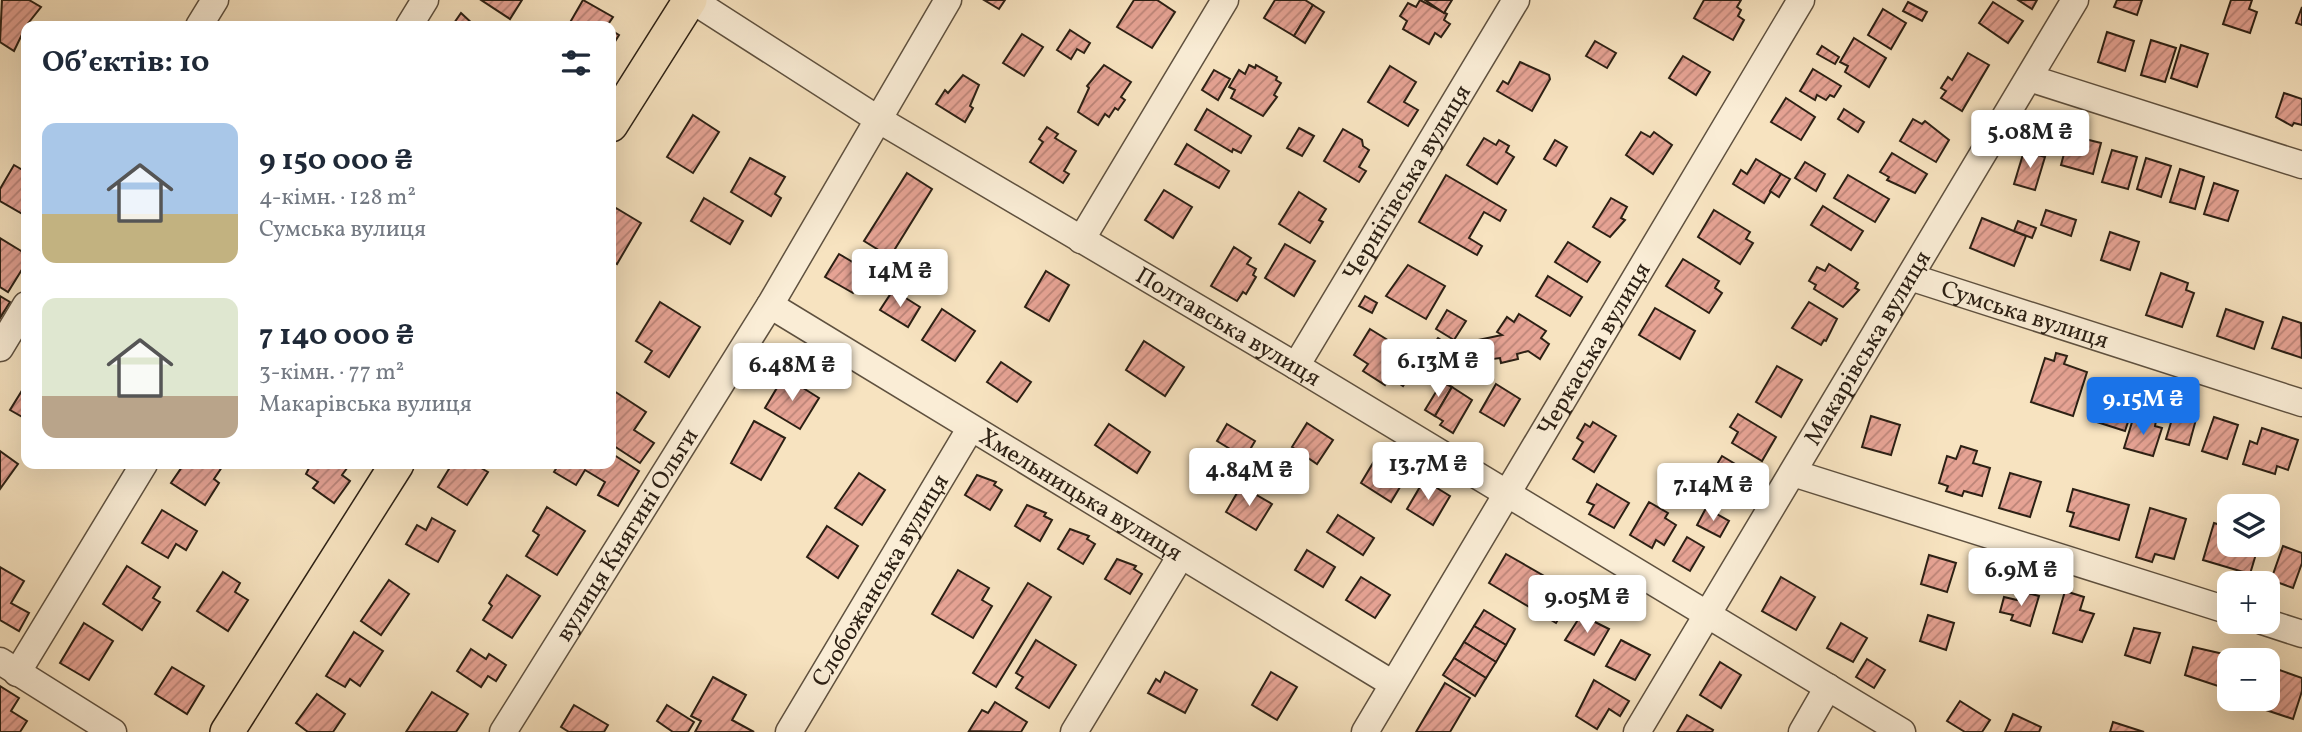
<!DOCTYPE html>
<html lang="uk">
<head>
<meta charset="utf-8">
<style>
  body { margin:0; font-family:Vollkorn,serif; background:#f6f6f7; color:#1f2937; height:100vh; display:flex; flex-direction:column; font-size:26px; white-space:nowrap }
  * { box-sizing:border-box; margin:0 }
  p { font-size:23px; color:#747a83 }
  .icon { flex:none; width:38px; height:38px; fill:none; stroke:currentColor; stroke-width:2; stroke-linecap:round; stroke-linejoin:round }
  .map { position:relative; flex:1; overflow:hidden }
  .drawer { position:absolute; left:21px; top:21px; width:595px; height:448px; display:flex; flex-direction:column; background:#fff; border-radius:14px; box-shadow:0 7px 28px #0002 }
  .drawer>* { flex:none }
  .tools { position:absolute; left:2217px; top:494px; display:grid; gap:14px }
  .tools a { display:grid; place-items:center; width:63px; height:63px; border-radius:14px; background:#fff; box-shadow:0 7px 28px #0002; font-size:35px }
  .price { position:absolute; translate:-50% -60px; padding:0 16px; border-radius:7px; background:#fff; color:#222; font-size:23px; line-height:46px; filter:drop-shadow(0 2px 4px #0008) }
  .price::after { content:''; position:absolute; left:50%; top:42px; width:21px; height:16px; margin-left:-10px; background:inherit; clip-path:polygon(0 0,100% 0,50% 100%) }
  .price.on { background:#1a73e8; color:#fff }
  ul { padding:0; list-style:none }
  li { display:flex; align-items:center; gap:21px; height:175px; padding:0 21px }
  li span { display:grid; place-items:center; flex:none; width:196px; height:140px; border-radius:14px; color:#555 }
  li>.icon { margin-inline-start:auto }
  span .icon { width:84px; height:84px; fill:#fffc; stroke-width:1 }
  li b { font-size:30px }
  h2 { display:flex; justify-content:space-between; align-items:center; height:84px; padding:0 21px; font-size:30px }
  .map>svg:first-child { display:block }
</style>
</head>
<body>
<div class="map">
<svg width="2302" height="732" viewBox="0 0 2302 732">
  <defs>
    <pattern id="building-hatch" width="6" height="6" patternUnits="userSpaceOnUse" patternTransform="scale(1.75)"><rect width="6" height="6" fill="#e6a394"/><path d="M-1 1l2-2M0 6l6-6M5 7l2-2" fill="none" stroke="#bb8478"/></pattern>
  </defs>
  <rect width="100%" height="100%" fill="#f7e3c0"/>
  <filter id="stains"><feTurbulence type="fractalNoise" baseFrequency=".00286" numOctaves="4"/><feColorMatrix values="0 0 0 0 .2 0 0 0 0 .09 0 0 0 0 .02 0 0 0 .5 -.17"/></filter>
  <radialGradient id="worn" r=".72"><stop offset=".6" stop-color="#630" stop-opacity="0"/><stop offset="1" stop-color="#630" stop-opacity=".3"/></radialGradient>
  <!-- building -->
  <g fill="url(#building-hatch)" stroke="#2c2014" stroke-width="2">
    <path d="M2 0H29L41 7 26 26 14 51 0 42Z"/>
    <path d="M481 0H522L510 19Z"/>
    <path d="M583 0 613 17 607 26H568Z"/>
    <path d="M984 0H1005L999 9Z"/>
    <path d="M1134 0H1157L1175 12 1152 48 1117 27Z"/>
    <path d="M1275 0H1305L1313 5 1294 36 1264 18Z"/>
    <path d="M1420 0 1447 14 1444 20 1450 24 1441 37 1435 33 1429 44 1403 29 1407 21 1400 16 1408 3 1416 7Z"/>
    <path d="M1425 0H1452L1444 13Z"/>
    <path d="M1704 0H1741L1737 7 1741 10 1738 16 1744 20 1733 40 1694 18Z"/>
    <path d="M2018 0H2037L2032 9Z"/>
    <path d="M2117 0H2142L2137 15 2114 7Z"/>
    <path d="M2231 0H2252L2249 9 2257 12 2250 33 2223 24Z"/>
    <path d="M1908 2 1927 12 1922 21 1903 11Z"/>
    <path d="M1993 2 2023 21 2008 43 1979 23Z"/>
    <path d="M1313 5 1324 12 1305 43 1294 36Z"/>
    <path d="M2302 7V25L2296 23Z"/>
    <path d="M1883 9 1906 23 1891 49 1868 35Z"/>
    <path d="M461 13 475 26H452Z"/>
    <path d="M611 30 619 35 611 48Z"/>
    <path d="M1070 30 1090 43 1084 53 1077 49 1071 59 1057 50Z"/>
    <path d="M2107 32 2134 41 2125 71 2098 62Z"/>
    <path d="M1022 34 1043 47 1024 76 1003 63Z"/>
    <path d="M1854 38 1886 58 1869 87 1845 72 1848 66 1840 62Z"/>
    <path d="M2151 40 2176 48 2165 82 2141 75Z"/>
    <path d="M1595 41 1616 53 1607 68 1586 56Z"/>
    <path d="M2181 45 2208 54 2197 87 2171 78Z"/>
    <path d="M1822 46 1839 57 1835 64 1817 54Z"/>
    <path d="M1968 53 1989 65 1962 111 1941 98 1946 91 1941 88 1948 77 1952 80Z"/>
    <path d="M1683 56 1710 72 1696 95 1669 78Z"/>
    <path d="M1520 62 1549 75 1550 79 1532 111 1497 91 1503 81 1508 84Z"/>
    <path d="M1104 65 1131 82 1121 97 1125 100 1118 110 1115 108 1109 117 1105 114 1098 125 1078 112 1089 88 1087 86Z"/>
    <path d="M1249 65 1255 68 1256 65 1277 77 1276 80 1281 83 1274 95 1277 97 1263 116 1231 98 1235 90 1229 87 1239 70 1245 74Z"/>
    <path d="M1390 66 1416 82 1404 102 1418 110 1408 126 1368 102Z"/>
    <path d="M1813 69 1841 86 1834 97 1830 95 1826 100 1817 95 1815 100 1800 91Z"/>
    <path d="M1214 70 1230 79 1218 100 1202 90Z"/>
    <path d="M963 75 979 85 970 106 973 108 965 122 936 104 945 90 948 93Z"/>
    <path d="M2284 93 2302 99V125L2294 123 2292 126 2276 117Z"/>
    <path d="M1786 98 1815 117 1801 140 1771 122Z"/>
    <path d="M1207 109 1251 136 1241 153 1233 149 1232 152 1195 130Z"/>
    <path d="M1844 109 1864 122 1858 132 1838 119Z"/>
    <path d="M693 115 719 132 693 173 667 157Z"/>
    <path d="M1913 119 1922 124 1925 121 1949 140 1936 162 1900 141Z"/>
    <path d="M1047 127 1058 134 1055 138 1076 151 1064 171 1069 174 1063 183 1030 162 1043 142 1039 139Z"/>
    <path d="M1299 128 1314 136 1302 156 1287 148Z"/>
    <path d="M1343 129 1362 140 1363 146 1369 150 1359 167 1366 171 1359 182 1324 161Z"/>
    <path d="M1641 132 1650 137 1654 132 1672 145 1653 174 1626 155Z"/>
    <path d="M2069 135 2101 143 2093 174 2061 165Z"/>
    <path d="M1484 138 1496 145 1499 140 1509 146 1506 152 1514 157 1497 184 1467 165Z"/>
    <path d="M1555 140 1567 147 1556 166 1544 159Z"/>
    <path d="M1187 144 1229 171 1219 188 1175 164Z"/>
    <path d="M2112 150 2137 157 2128 189 2102 182Z"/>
    <path d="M2024 151 2045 157 2035 190 2014 184Z"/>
    <path d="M1892 153 1927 174 1915 193 1887 180 1889 177 1880 172Z"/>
    <path d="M750 158 785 177 775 194 781 198 771 216 731 192Z"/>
    <path d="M2146 158 2171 166 2161 197 2137 189Z"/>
    <path d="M1756 159 1781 174 1764 203 1733 184 1741 170 1747 174Z"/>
    <path d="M1805 162 1825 174 1816 191 1795 178Z"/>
    <path d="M14 165 26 172V216L0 201V189Z"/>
    <path d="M2180 169 2204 177 2195 209 2170 202Z"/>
    <path d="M907 173 932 189 890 257 864 241Z"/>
    <path d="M1781 174 1790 179 1779 197 1770 191Z"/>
    <path d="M1446 175 1506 210 1500 221 1484 212 1469 238 1482 246 1477 255 1419 222Z"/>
    <path d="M1848 175 1889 199 1875 222 1834 198Z"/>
    <path d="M2214 183 2238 191 2228 221 2204 214Z"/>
    <path d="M1164 190 1192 207 1173 238 1145 220Z"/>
    <path d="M1299 192 1326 209 1319 220 1323 222 1310 243 1279 224Z"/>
    <path d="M704 198 743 221 730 244 691 221Z"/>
    <path d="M1611 198 1627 207 1621 218 1625 220 1610 237 1593 227Z"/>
    <path d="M1823 206 1863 231 1851 250 1811 225Z"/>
    <path d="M616 208 641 223 617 264 611 260V217Z"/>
    <path d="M1714 210 1750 232 1746 239 1753 243 1740 264 1698 237Z"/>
    <path d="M2046 210 2076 220 2071 236 2041 225Z"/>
    <path d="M1982 218 2026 236 2014 266 1970 248Z"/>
    <path d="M2018 221 2036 228 2032 238 2014 231Z"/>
    <path d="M2110 232 2139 242 2130 270 2101 260Z"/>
    <path d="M0 238 26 254V263L8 292 0 287Z"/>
    <path d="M1568 242 1600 262 1587 282 1555 262Z"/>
    <path d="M1285 244 1315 261 1294 296 1265 278Z"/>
    <path d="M1234 247 1251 258 1247 264 1256 269 1253 275 1256 277 1246 294 1243 292 1237 301 1211 286Z"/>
    <path d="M839 254 866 270 853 293 825 277Z"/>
    <path d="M1683 259 1719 281 1715 288 1722 293 1709 313 1666 286Z"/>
    <path d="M1829 264 1858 283 1855 288 1859 290 1843 307 1814 289 1816 285 1809 281 1817 267 1825 271Z"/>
    <path d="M1408 265 1445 286 1426 319 1386 296Z"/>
    <path d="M1046 271 1069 285 1049 321 1025 307Z"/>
    <path d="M2161 273 2188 283 2186 290 2194 293 2182 327 2146 315Z"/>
    <path d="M1548 276 1582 297 1570 316 1536 296Z"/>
    <path d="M893 290 920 307 908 327 880 310Z"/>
    <path d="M0 296 10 302 0 318Z"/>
    <path d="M1365 296 1377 303 1372 313 1359 306Z"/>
    <path d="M660 302 700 327 669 377 645 362 652 351 636 341Z"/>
    <path d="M1809 302 1837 319 1826 341 1824 340 1821 345 1792 328Z"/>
    <path d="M1655 308 1695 331 1680 359 1639 335Z"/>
    <path d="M942 309 975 331 955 361 922 340Z"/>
    <path d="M2226 309 2263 322 2254 349 2217 336Z"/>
    <path d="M1447 310 1466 321 1454 340 1436 329Z"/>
    <path d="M1519 314 1546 331 1541 338 1549 344 1540 359 1528 351 1517 354 1518 359 1501 363 1500 358 1493 359 1491 350 1481 352 1478 340 1502 335 1497 332 1507 317 1514 322Z"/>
    <path d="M2283 317 2301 323 2302 358 2272 348Z"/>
    <path d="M1370 329 1420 360 1403 386 1390 377 1385 385 1363 371 1368 364 1354 355Z"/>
    <path d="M1438 338 1447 344 1441 354 1431 348Z"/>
    <path d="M1144 341 1184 367 1165 396 1126 370Z"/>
    <path d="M1454 350 1462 354 1450 374 1443 370Z"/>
    <path d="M2056 353 2067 356 2064 364 2087 372 2073 416 2031 402 2045 358 2054 361Z"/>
    <path d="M1001 362 1031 382 1017 402 987 382Z"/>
    <path d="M1777 366 1802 380 1781 417 1756 402Z"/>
    <path d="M784 376 819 398 800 429 765 408Z"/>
    <path d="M2121 381 2132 385 2131 390 2138 392 2125 431 2097 422 2110 382 2119 386Z"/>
    <path d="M1442 382 1452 387 1435 416 1425 410Z"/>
    <path d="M26 384V419L10 410Z"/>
    <path d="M1496 384 1520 399 1504 426 1480 412Z"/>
    <path d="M1452 387 1472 400 1453 433 1440 425 1443 421 1435 416Z"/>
    <path d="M614 391 646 412 634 430 654 443 640 463 611 444V397Z"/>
    <path d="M2176 406 2198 412 2189 445 2166 439Z"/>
    <path d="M1738 414 1776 437 1762 461 1732 443 1738 432 1730 427Z"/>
    <path d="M1871 416 1900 425 1891 455 1862 447Z"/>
    <path d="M2144 417 2156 421 2155 426 2162 428 2153 456 2124 448 2133 419 2142 422Z"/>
    <path d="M2214 417 2238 425 2227 459 2202 451Z"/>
    <path d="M754 421 785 438 761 480 731 463Z"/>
    <path d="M1593 422 1616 436 1594 472 1573 459 1583 442 1577 438 1585 424 1590 427Z"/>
    <path d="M1307 423 1333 440 1317 464 1292 447Z"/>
    <path d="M1109 424 1150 452 1137 473 1095 445Z"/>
    <path d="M1227 424 1255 441 1245 458 1217 441Z"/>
    <path d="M2262 428 2298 440 2288 470 2277 466 2275 474 2243 464 2250 441 2257 444Z"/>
    <path d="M1961 446 1977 451 1973 463 1990 468 1982 496 1964 491 1962 496 1946 491 1948 486 1939 483 1947 456 1956 459Z"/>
    <path d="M0 451 18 464 0 489Z"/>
    <path d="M611 453 639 471 618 506 598 495 605 482 585 470 576 485 554 472 559 464H611Z"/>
    <path d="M1379 453 1409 472 1391 502 1361 483Z"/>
    <path d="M1722 456 1752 474 1738 499 1707 481Z"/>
    <path d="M184 464 196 467 198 464H217L222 467 214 479 219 483 205 505 171 483Z"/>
    <path d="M311 464H350L342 475 350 481 334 503 313 488 318 482 306 474Z"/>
    <path d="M452 464H474L488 472 467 505 438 487Z"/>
    <path d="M859 473 885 490 862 525 835 508Z"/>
    <path d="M2010 473 2041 482 2030 517 1999 508Z"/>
    <path d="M977 475 996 482 994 485 1002 490 990 510 965 495Z"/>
    <path d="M1424 480 1450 496 1433 525 1407 509Z"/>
    <path d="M1597 484 1629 503 1614 528 1589 514 1594 505 1587 502Z"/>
    <path d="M1241 486 1272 504 1256 530 1226 512Z"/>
    <path d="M2073 489 2129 505 2119 540 2070 526 2074 513 2067 511Z"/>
    <path d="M1649 502 1668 513 1665 518 1676 525 1664 545 1656 540 1652 548 1630 535Z"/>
    <path d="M1027 505 1046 513 1044 516 1052 520 1040 541 1015 526Z"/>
    <path d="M547 507 585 531 557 575 526 556 539 535 533 531Z"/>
    <path d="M1706 508 1729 521 1720 537 1697 525Z"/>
    <path d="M2150 508 2186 519 2174 559 2155 554 2152 562 2136 557Z"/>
    <path d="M162 510 197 531 186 550 176 544 168 558 142 543Z"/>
    <path d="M1338 515 1374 538 1363 555 1327 532Z"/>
    <path d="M432 518 455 531 438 562 406 544 417 525 426 530Z"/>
    <path d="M2214 523 2230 528V544H2259L2250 574 2203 560Z"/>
    <path d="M827 526 858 546 838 578 807 557Z"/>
    <path d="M1070 529 1089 536 1087 539 1095 544 1083 564 1058 549Z"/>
    <path d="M1687 537 1704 547 1690 571 1673 561Z"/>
    <path d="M2283 546 2302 553V563L2293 588 2271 580Z"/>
    <path d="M1307 550 1335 567 1323 587 1295 570Z"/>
    <path d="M1506 554 1574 593 1556 623 1489 583Z"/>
    <path d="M1929 555 1956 563 1947 592 1921 584Z"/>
    <path d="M1117 559 1136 566 1134 569 1142 574 1130 594 1105 579Z"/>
    <path d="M127 566 160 587 153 598 160 602 142 630 103 604Z"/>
    <path d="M0 567 24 581 11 603 29 613 19 631 0 620Z"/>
    <path d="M958 570 989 588 982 600 992 606 973 638 932 614Z"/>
    <path d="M223 572 240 583 235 592 248 600 228 631 197 611Z"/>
    <path d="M507 575 540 596 512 638 483 620 492 606 489 603Z"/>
    <path d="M1361 577 1390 595 1375 618 1346 600Z"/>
    <path d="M1781 577 1815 597 1796 630 1762 611Z"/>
    <path d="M389 580 409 594 381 635 361 621Z"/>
    <path d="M1028 583 1051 597 996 687 973 673Z"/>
    <path d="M2020 591 2039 596 2030 626 2011 620 2013 615 2000 612 2004 597 2017 600Z"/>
    <path d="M2065 591 2084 597 2080 610 2094 614 2082 642 2053 633Z"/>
    <path d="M1484 610 1515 629 1506 645 1474 626Z"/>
    <path d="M1581 615 1609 629 1594 655 1565 640Z"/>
    <path d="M1928 615 1954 623 1946 650 1920 641Z"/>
    <path d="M84 623 113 641 89 680 60 663Z"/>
    <path d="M1841 623 1867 638 1853 662 1827 648Z"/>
    <path d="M1474 626 1506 645 1496 662 1464 642Z"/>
    <path d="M2134 628 2160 633 2150 663 2125 655Z"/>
    <path d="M354 632 383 651 360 686 350 679 345 687 326 676Z"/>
    <path d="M1036 640 1076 665 1049 708 1016 688 1023 677 1016 673Z"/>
    <path d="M1621 640 1650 655 1635 680 1606 666Z"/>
    <path d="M1464 642 1496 662 1486 678 1454 658Z"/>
    <path d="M2193 647 2241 658 2230 660V681L2223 679 2221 687 2185 675Z"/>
    <path d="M471 649 486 659 489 654 506 665 496 681 488 676 481 687 457 671Z"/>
    <path d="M1454 658 1486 678 1475 696 1443 675Z"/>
    <path d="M1867 659 1885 670 1874 688 1856 677Z"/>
    <path d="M1720 662 1741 675 1721 708 1700 695Z"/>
    <path d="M172 667 204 686 187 714 155 694Z"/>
    <path d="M2271 667 2302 678V691L2293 719 2257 707 2260 698H2268Z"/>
    <path d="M1165 672 1197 690 1185 713 1148 693 1156 679 1160 682Z"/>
    <path d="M1271 672 1297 687 1277 720 1252 705Z"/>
    <path d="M713 677 746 695 732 720 754 732H695L701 721 691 716Z"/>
    <path d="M1594 680 1629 701 1620 716 1609 709 1597 729 1576 716Z"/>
    <path d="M1445 683 1470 698 1450 732H1416Z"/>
    <path d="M0 686 19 698 11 711 27 721 20 732H0Z"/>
    <path d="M432 692 468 714 456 732H406Z"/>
    <path d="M317 694 345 714 333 732H308L296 723Z"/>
    <path d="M1960 701 1990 720 1982 732H1965L1947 721Z"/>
    <path d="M995 702 1027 722 1021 732 969 731 982 710 988 713Z"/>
    <path d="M574 705 608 725 604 732H569L561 727Z"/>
    <path d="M667 705 694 722 688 732H673L657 721Z"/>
    <path d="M2013 714 2041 727 2039 732H2005Z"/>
    <path d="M1687 715 1713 730 1712 732H1677Z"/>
    <path d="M2113 722 2144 732H2110Z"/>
  </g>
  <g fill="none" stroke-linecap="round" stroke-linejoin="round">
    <!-- minor casing -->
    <g stroke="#5f513f" stroke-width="29">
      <g id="minor">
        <path id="s1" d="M692 0 876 118 1296 366 1902 732"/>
        <path d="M199 26 215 0"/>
        <path d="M409 26 425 0"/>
        <path d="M2029 78 2302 165"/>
        <path d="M1081 240 1225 0"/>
        <path id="s2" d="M1910 277 2302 403"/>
        <path id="s3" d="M770 305 1393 684"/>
        <path d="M0 348 26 305"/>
        <path id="s4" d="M1296 366 1516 0"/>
        <path d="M1793 473 2230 611"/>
        <path d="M2262 621 2302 634"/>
        <path d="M0 661 113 732"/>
        <path d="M17 673 144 464"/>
        <path id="s5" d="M503 732 770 305 948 0"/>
        <path id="s6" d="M789 732 970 429"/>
        <path d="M1074 732 1180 557"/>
        <path id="s7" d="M1365 732 1801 0"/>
        <path id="s8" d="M1637 732 2075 0"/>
        <path d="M1802 732 1828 687"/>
      </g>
    </g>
    <!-- major casing -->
    <g stroke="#2c2014" stroke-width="36">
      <g id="major">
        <path d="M611 125 690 0"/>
        <path d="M227 732 397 464"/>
      </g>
    </g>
    <!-- minor -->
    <use href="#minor" stroke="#faedd6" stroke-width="26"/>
    <!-- major -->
    <use href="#major" stroke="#f7e3c0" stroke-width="33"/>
  </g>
  <g text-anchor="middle" stroke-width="5" stroke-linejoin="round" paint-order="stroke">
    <!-- street labels -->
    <g font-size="24" fill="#2c2014" stroke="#faedd6">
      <text dy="8" stroke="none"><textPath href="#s4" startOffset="214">Чернігівська вулиця</textPath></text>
      <text dy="8" stroke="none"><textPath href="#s2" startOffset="121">Сумська вулиця</textPath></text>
      <text dy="8" stroke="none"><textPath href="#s1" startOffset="628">Полтавська вулиця</textPath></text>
      <text dy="8" stroke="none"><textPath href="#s7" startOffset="446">Черкаська вулиця</textPath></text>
      <text dy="8" stroke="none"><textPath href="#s8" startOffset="448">Макарівська вулиця</textPath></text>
      <text dy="8" stroke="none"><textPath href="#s3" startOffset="364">Хмельницька вулиця</textPath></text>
      <text dy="8" stroke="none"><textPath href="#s5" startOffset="233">вулиця Княгині Ольги</textPath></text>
      <text dy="8" stroke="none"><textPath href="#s6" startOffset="177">Слобожанська вулиця</textPath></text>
    </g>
  </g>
  <rect width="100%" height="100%" filter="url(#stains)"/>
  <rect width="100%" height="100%" fill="url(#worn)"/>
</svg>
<div class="tools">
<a><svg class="icon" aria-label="layers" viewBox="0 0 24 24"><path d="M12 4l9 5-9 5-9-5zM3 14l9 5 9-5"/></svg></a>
<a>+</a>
<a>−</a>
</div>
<b class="price" style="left:2030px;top:170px">5.08M ₴</b>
<b class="price" style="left:900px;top:309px">14M ₴</b>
<b class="price" style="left:1438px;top:399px">6.13M ₴</b>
<b class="price" style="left:792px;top:403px">6.48M ₴</b>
<b class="price on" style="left:2143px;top:437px">9.15M ₴</b>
<b class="price" style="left:1428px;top:502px">13.7M ₴</b>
<b class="price" style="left:1249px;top:508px">4.84M ₴</b>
<b class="price" style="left:1713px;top:523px">7.14M ₴</b>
<b class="price" style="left:2021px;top:608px">6.9M ₴</b>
<b class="price" style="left:1587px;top:635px">9.05M ₴</b>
<section class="drawer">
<h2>Об’єктів: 10<svg class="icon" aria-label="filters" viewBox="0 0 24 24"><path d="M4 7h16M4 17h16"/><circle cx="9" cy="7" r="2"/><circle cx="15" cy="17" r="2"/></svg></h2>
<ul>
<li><span style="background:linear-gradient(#a9c7e8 65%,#c2b280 0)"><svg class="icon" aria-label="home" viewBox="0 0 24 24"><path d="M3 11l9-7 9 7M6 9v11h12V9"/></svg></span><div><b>9 150 000 ₴</b><p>4-кімн. · 128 m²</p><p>Сумська вулиця</p></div></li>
<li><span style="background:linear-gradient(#dfe7d0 70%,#b9a48a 0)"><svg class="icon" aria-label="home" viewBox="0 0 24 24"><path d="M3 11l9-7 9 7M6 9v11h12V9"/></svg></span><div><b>7 140 000 ₴</b><p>3-кімн. · 77 m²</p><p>Макарівська вулиця</p></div></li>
</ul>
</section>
</div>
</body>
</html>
